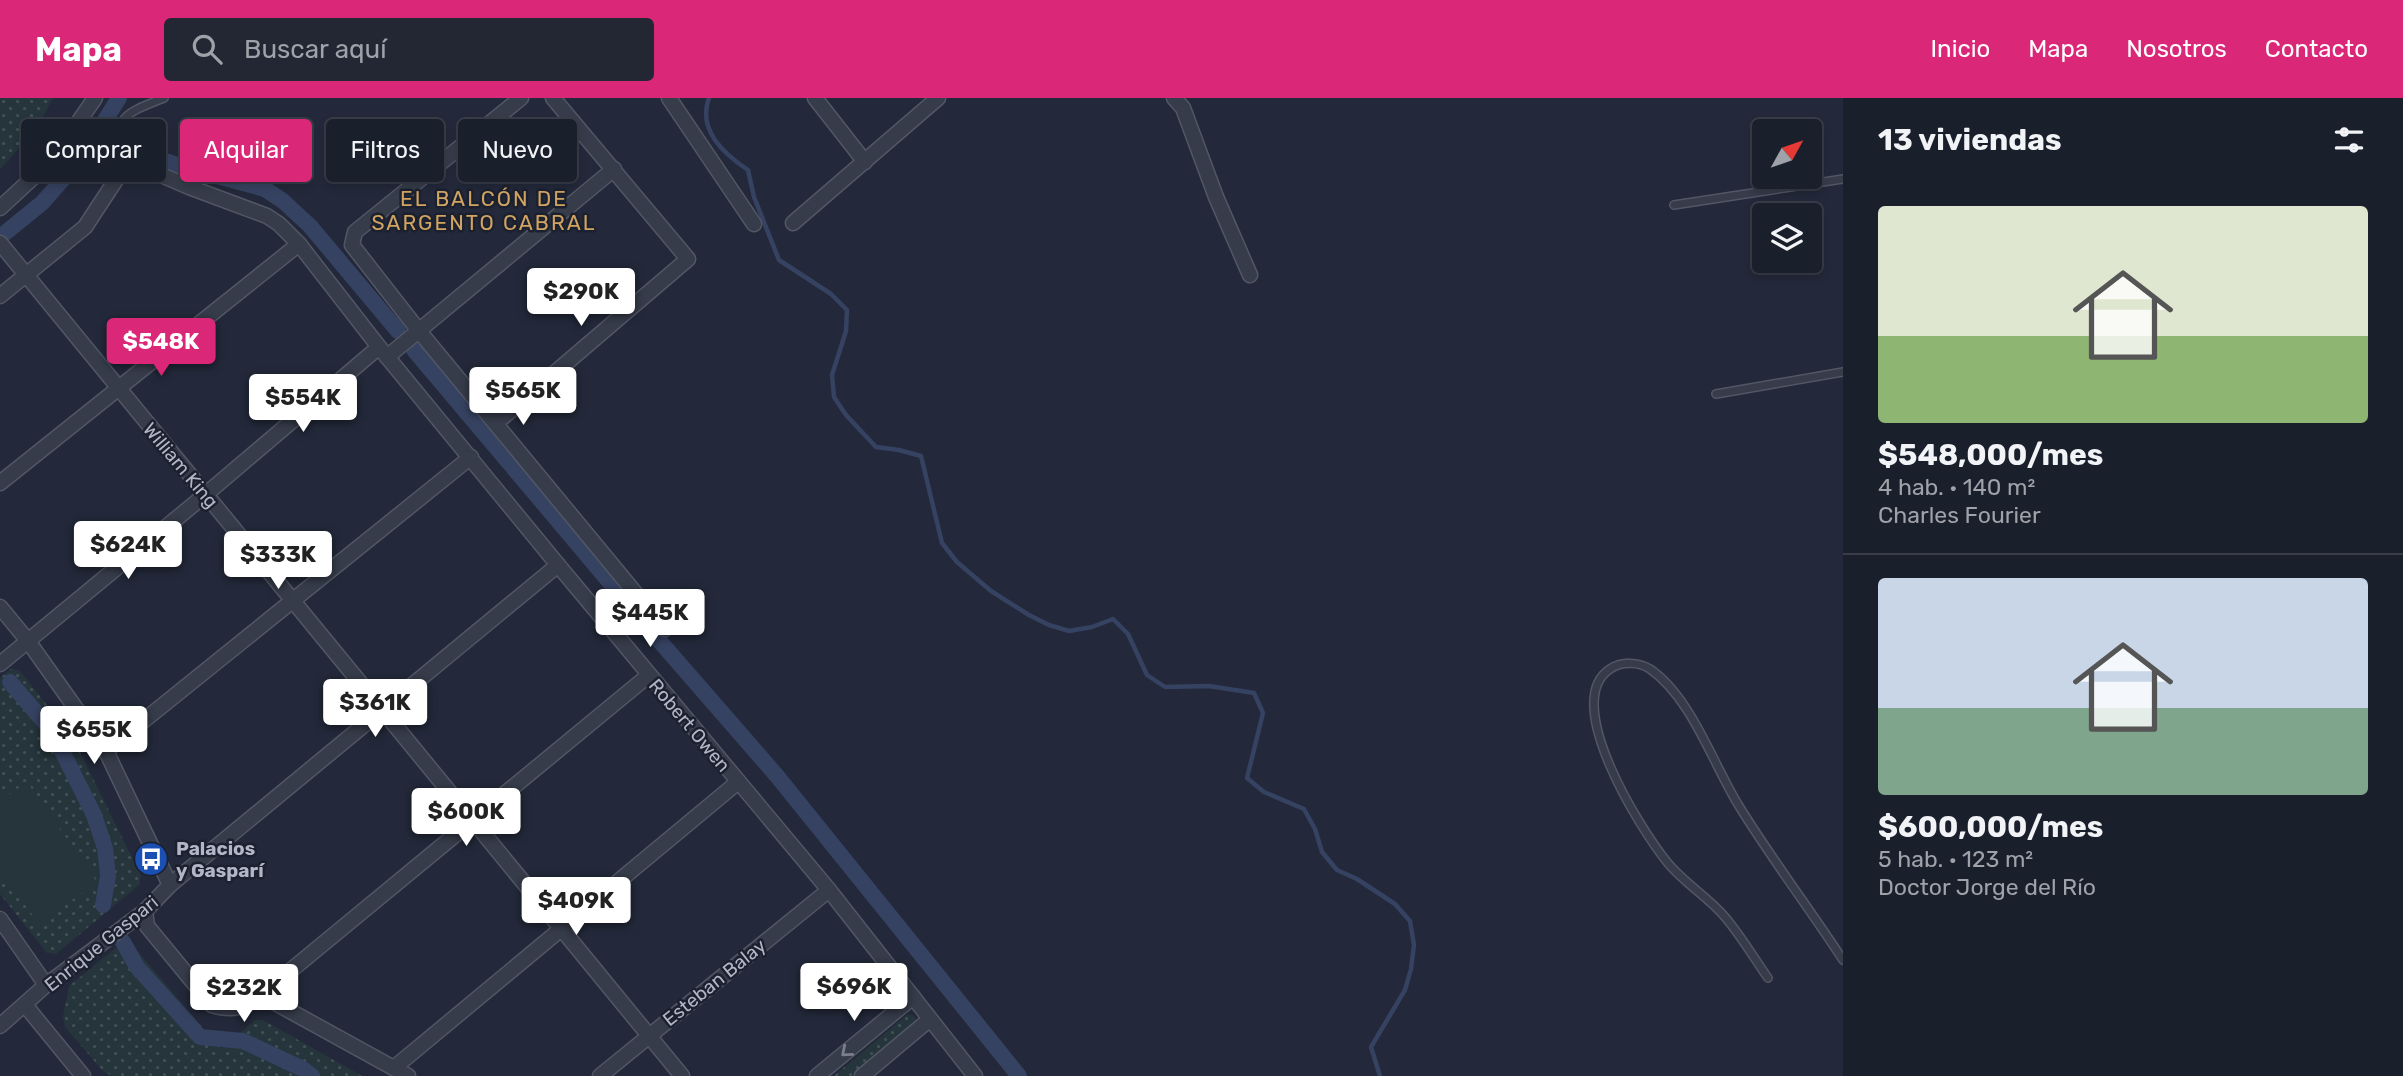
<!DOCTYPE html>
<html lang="es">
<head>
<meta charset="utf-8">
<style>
  body { margin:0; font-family:Rubik,sans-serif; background:#232734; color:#f1f3f6; height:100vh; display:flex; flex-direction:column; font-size:26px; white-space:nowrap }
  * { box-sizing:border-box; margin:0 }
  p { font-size:23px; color:#9fa2a9 }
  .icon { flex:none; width:38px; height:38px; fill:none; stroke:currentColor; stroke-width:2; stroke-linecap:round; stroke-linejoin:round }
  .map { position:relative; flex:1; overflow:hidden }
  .side { display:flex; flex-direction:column; background:#1a1f2c; width:560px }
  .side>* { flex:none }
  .hud { position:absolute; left:21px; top:21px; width:665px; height:63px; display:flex; gap:14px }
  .needle { width:46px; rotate:50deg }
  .controls { position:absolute; left:1752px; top:21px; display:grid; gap:14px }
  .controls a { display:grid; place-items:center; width:70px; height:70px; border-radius:7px; background:#1a1f2c; box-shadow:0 4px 10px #0003,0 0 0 2px #383d48; font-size:35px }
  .price { position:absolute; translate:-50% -60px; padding:0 16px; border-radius:7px; background:#fff; color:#222; font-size:23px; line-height:46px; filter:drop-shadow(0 2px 4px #0008) }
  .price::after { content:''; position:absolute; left:50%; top:42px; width:21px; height:16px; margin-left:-10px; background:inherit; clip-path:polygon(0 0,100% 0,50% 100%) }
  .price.on { background:#db2777; color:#fff }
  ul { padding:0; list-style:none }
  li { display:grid; align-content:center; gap:14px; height:371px; padding:0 35px }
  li+li { border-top:2px solid #383d48 }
  li span { display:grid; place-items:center; height:217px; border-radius:7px; color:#555 }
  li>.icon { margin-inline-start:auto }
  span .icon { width:126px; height:126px; fill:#fffc; stroke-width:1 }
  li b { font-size:30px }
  h2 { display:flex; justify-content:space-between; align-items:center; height:84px; padding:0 35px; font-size:30px }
  .pill { padding:0 24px; border-radius:7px; background:#1a1f2c; box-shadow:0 4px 10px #0003,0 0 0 2px #383d48; font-size:24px; line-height:63px }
  .pill.on { background:#db2777; color:#fff }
  header { display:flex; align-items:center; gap:42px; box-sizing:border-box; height:98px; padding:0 35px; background:#db2777; color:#fff }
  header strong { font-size:33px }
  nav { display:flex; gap:38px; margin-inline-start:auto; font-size:24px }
  .search { width:490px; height:63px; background:#232734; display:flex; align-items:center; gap:18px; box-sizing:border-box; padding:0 24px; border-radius:7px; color:#9fa2a9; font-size:26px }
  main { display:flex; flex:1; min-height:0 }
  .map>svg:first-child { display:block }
</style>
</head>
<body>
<header>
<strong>Mapa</strong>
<div class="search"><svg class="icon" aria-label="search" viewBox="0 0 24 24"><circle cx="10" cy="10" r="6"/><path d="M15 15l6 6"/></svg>Buscar aquí</div>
<nav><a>Inicio</a><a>Mapa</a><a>Nosotros</a><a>Contacto</a></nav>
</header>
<main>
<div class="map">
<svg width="1843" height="978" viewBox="0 0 1843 978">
  <defs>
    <pattern id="grass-dots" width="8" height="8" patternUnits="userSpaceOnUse" patternTransform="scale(1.75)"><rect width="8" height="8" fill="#25353b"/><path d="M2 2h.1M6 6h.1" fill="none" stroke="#425056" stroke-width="1.8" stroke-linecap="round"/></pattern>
  </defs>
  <rect width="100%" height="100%" fill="#23293a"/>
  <!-- grass -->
  <g fill="url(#grass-dots)">
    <path d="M0 0H53L37 30 0 71Z"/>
    <path d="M11 571 19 572 73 640 141 778 139 787 56 856 47 855 0 796V580Z"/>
    <path d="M117 849H134L221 951 255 922H263L362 978H112L103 973 65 929 63 919 69 888Z"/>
    <path d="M912 916 916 921 914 926 852 978H834L907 917Z"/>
  </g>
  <!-- pitch -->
  <path fill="#25353b" d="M27 684 97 784 39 826 0 772V703Z"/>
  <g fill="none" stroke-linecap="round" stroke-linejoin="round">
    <!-- stream -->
    <path stroke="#364261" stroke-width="4.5" d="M709 0C697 32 724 56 748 72L754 99 779 162 831 196 847 212 846 233 832 277 834 299 846 317 876 349 899 352 921 358 942 445 957 464 991 493 1029 517 1049 527 1069 533 1092 529 1113 521 1128 536 1147 577 1165 589 1209 588 1254 595 1263 615 1247 680 1264 694 1304 711 1315 731 1322 754 1337 772 1357 781 1395 806 1410 823 1414 847 1411 871 1405 892 1371 949 1380 978"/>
    <!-- canal -->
    <g stroke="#364261" stroke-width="16">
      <path d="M140 54 180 68 265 91 283 103 310 128 398 233"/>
      <path d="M0 139 42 105 80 62 119 0"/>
      <path d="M414 252 650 532 777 678 1019 978"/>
      <path d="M10 584 52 633 94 717 105 750 108 778 103 807"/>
      <path d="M123 844 137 869 200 939 243 943 303 971 312 978"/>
    </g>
    <!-- lane casing -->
    <g stroke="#525665" stroke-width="10">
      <g id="lane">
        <path d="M123 70C112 20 120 17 164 0"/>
        <path d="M1674 107 1843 81"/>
        <path d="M1716 296 1843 274"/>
        <path d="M1768 880C1754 860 1741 838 1725 819 1708 799 1684 785 1667 764 1641 732 1560 604 1610 571 1622 563 1639 564 1650 571 1691 599 1713 666 1739 708 1771 760 1809 810 1843 862"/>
      </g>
    </g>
    <!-- street casing -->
    <g stroke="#525665" stroke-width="17">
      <g id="street">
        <path d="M521 0 355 134 352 147 419 233 665 531"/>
        <path d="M669 0 754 126"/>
        <path d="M815 0 865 64"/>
        <path d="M1174 0 1183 10 1216 99 1250 177"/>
        <path d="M0 110 53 61 95 0"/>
        <path d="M793 125 938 0"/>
        <path d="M0 145 682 978"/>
        <path d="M0 198 85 129 123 71 136 66 189 89 267 118 279 126 299 146 379 249 558 467 829 792 975 978"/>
        <path d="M387 259 614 71"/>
        <path d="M496 325 688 161 553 0"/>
        <path d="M0 385 299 146"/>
        <path d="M0 509 28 543 106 653 170 787"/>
        <path d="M0 566 205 397 379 249"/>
        <path d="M106 653 471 359"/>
        <path d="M145 813 147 828 212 907C232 913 245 910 261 897L408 978"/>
        <path d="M0 821 46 887"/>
        <path d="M261 897 649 577"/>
        <path d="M25 907 83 978"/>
        <path d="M0 928 46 887 145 813 170 787 558 467"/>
        <path d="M395 969 738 684"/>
        <path d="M600 978 829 792"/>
        <path d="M817 978 913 899"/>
        <path d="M862 978 929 922"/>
      </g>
    </g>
    <!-- lane -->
    <use href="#lane" stroke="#363c4a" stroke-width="7"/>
    <!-- street -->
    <use href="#street" stroke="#363c4a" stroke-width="14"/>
  </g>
  <!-- one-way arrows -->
  <defs><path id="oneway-chevron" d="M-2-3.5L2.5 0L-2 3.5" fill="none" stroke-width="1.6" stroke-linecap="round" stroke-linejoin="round" transform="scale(1.75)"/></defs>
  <use stroke="#7a7f8e" href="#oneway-chevron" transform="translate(846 954) rotate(140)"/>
  <!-- icons -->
  <defs>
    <g id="bus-disc" transform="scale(1.75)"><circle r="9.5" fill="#1a4fb4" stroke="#1c212f"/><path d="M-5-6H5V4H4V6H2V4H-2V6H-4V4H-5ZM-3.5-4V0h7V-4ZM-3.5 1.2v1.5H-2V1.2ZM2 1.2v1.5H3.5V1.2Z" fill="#fff"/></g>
  </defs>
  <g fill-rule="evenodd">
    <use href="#bus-disc" x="151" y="761"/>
  </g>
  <g text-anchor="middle" stroke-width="5" stroke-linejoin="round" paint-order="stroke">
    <!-- street labels -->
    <g font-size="19" fill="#b2b6c6" stroke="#1c212f">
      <text transform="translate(181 367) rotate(50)" y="7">William King</text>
      <text transform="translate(690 627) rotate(50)" y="7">Robert Owen</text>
      <text transform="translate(101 845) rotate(-39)" y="7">Enrique Gaspari</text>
      <text transform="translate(714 884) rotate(-39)" y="7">Esteban Balay</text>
    </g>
    <!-- poi labels -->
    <g font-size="19" font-weight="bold" fill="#b2b6c6" stroke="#1c212f" text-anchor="start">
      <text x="176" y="757">Palacios<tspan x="176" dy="22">y Gasparí</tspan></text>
    </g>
    <!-- neighbourhood labels -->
    <g font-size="21" letter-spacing="2" fill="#d1a462" stroke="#1c212f">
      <text x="484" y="108">EL BALCÓN DE<tspan x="484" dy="24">SARGENTO CABRAL</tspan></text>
    </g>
  </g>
</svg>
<div class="controls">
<a><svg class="needle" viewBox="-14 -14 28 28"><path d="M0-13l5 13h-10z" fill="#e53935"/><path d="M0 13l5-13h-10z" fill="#9fa2a9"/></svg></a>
<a><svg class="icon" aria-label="layers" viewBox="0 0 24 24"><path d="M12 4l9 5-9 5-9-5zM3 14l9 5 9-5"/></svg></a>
</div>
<b class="price" style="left:581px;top:230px">$290K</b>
<b class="price on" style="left:161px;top:280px">$548K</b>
<b class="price" style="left:523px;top:329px">$565K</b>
<b class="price" style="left:303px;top:336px">$554K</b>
<b class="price" style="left:128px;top:483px">$624K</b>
<b class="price" style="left:278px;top:493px">$333K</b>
<b class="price" style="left:650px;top:551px">$445K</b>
<b class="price" style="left:375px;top:641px">$361K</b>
<b class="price" style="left:94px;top:668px">$655K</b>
<b class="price" style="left:466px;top:750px">$600K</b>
<b class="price" style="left:576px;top:839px">$409K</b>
<b class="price" style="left:854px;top:925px">$696K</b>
<b class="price" style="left:244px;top:926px">$232K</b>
<div class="hud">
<a class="pill">Comprar</a>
<a class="pill on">Alquilar</a>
<a class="pill">Filtros</a>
<a class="pill">Nuevo</a>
</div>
</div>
<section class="side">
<h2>13 viviendas<svg class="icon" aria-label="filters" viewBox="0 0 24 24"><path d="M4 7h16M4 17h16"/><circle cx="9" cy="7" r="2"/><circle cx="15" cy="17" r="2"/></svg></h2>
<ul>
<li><span style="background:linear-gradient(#dfe7d0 60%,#8fb573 0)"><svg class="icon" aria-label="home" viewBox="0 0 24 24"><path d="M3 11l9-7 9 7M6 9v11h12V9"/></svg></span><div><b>$548,000/mes</b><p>4 hab. · 140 m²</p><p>Charles Fourier</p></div></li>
<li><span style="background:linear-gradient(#c9d6e8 60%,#7fa58c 0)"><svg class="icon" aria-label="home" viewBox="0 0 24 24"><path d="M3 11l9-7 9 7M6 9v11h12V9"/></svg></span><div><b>$600,000/mes</b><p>5 hab. · 123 m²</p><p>Doctor Jorge del Río</p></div></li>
</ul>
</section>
</main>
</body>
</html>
